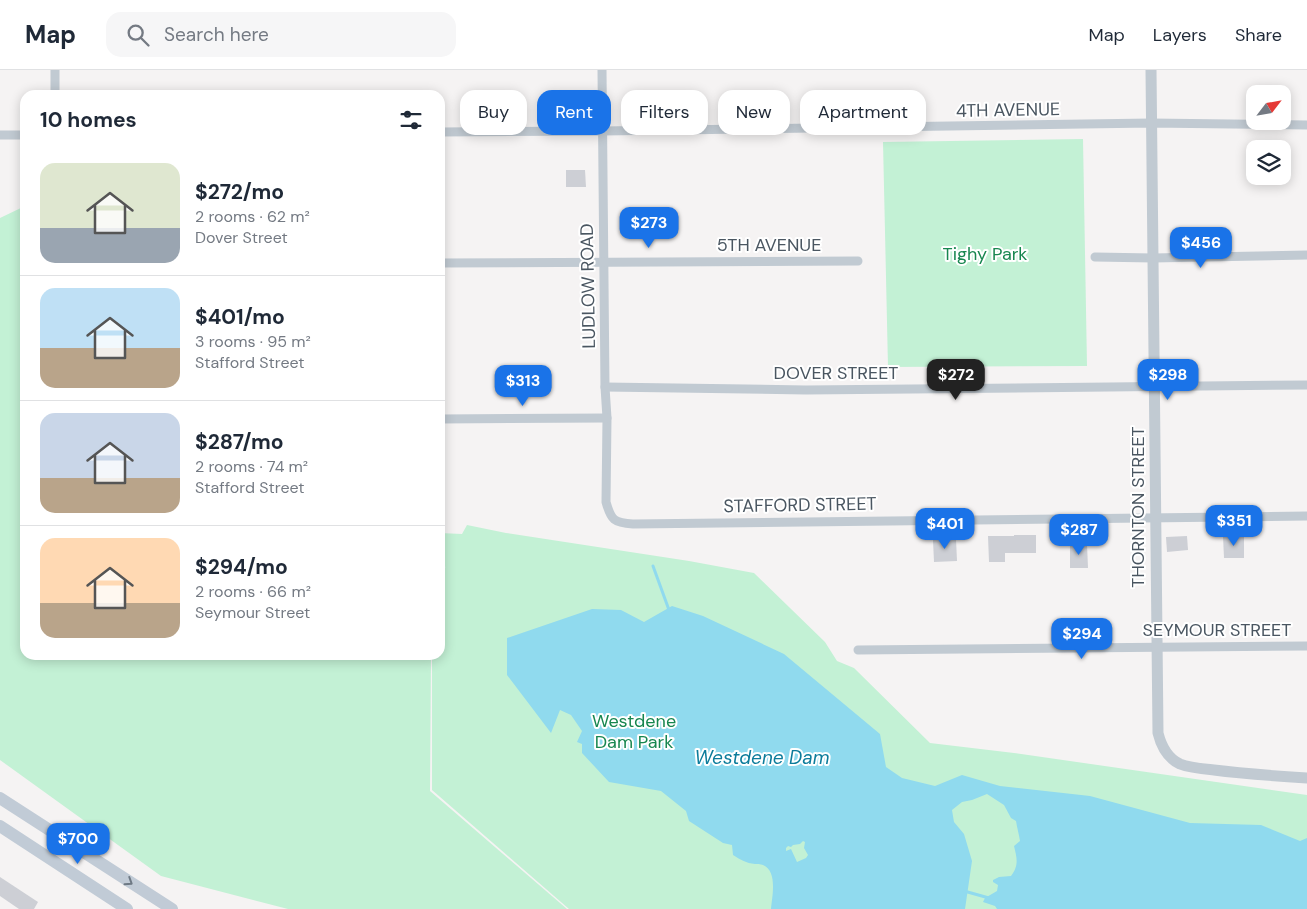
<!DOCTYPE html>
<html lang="en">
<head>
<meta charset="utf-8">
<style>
  body { margin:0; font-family:"DM Sans",sans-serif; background:#f6f6f7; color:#1f2937; height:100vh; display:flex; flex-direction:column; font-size:19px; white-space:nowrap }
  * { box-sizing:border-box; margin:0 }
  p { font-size:16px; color:#747a83 }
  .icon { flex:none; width:28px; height:28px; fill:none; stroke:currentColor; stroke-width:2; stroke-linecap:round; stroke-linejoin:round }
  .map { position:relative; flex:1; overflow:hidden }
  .drawer { position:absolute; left:20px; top:20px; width:425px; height:570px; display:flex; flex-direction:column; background:#fff; border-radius:15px; box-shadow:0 2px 12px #0003 }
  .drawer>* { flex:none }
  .hud { position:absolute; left:460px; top:20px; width:475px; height:45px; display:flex; gap:10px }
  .needle { width:32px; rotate:59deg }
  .fabs { position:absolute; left:1246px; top:15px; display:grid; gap:10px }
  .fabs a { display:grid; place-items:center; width:45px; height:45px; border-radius:10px; background:#fff; box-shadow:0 2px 12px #0003; font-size:25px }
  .price { position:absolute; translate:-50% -42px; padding:0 11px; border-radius:10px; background:#1a73e8; color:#fff; font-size:16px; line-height:32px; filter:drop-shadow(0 1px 2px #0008) }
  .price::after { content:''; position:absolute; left:50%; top:30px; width:15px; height:11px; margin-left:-8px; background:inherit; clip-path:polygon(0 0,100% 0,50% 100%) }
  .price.on { background:#222; color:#fff }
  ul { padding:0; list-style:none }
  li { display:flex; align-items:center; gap:15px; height:125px; padding:0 20px }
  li+li { border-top:1px solid #e0e1e3 }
  li span { display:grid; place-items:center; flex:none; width:140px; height:100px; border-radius:15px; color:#555 }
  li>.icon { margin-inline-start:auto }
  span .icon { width:60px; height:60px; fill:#fffc; stroke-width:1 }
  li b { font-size:21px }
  h2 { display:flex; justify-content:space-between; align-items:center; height:60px; padding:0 20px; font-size:21px }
  .chip { padding:0 18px; border-radius:15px; background:#fff; box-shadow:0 2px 12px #0003; font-size:18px; line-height:45px }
  .chip.on { background:#1a73e8; color:#fff }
  header { display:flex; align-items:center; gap:30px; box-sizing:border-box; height:70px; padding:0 25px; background:#fff; border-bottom:1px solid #e0e1e3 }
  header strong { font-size:24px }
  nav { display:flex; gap:28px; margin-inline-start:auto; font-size:18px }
  .search { width:350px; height:45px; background:#f6f6f7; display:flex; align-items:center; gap:12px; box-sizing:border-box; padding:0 18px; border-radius:15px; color:#747a83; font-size:19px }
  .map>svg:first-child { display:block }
</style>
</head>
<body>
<header>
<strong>Map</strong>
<div class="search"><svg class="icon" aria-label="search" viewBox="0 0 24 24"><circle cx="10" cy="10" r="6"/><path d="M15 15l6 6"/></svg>Search here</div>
<nav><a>Map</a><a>Layers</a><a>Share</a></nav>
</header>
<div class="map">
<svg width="1307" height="839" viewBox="0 0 1307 839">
  <rect width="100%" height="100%" fill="#f5f3f3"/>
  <!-- green -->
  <g fill="#c3f1d5">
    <path d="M1083 69 1087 296 888 297 883 72Z"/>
    <path d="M25 136V585H431L430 721 567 839H288L161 806 0 690V148Z"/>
    <path d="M467 455 506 463 689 491 754 503 825 572 837 591 854 598 930 673 1014 683 1307 725V839H569L432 720V585H440V508L446 496 440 506V463L462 464Z"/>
  </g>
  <!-- water -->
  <path fill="#90daee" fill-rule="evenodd" d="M672 536 703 546 784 584 880 664 886 697 902 708 935 716 962 705 1000 716 1090 726 1190 753 1261 755 1300 771 1307 768V839H997L995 836 983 832 985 828 997 821 998 815 993 812V810L999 807 1011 806C1019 796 1017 788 1014 776L1020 771C1019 764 1017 758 1016 751L1011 748 1004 735 987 724 972 730 962 732 952 740 954 752 964 764 972 791 965 839H771C772 827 778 801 763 795 761 794 756 794 755 794 746 793 741 790 733 785L732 775 723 773 689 751 686 741 661 721 609 712 582 683V674L577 672 582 661 571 645 560 640 551 663 507 605V568L592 539 621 540 644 552ZM803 771 805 772 804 778 808 785 806 788 797 792 791 779 786 781V778L788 776 791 777 793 775 800 774Z"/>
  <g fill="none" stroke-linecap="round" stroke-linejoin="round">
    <!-- stream -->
    <g stroke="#90daee" stroke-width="3">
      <path d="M653 496 669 540"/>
      <path d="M964 821 989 828"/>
    </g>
  </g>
  <!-- building -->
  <g fill="#cdcfd5">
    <path d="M566 100H585L586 117H566Z"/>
    <path d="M1014 465H1036V483H1005V492H989L988 466H1014Z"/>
    <path d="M1187 466 1188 480 1167 482 1166 467Z"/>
    <path d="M1223 466H1244V488H1224Z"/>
    <path d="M956 469 957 491 934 492 933 470Z"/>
    <path d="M1070 474H1087L1088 498H1070Z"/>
    <path d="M0 807 38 832 34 839H19L0 826Z"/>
  </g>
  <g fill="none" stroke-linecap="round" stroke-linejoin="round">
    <!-- minor -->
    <g stroke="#c1cad2" stroke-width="9">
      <path d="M55 0V25"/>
      <path d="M602 0 605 317 607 348 606 432C611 450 614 453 633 454L1307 446"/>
      <path d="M440 62 602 61 1151 53 1307 55"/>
      <path d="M0 65H25"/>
      <path d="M1095 187 1153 188 1307 185"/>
      <path d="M440 193 858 191"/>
      <path d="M605 317 806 320 1307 315"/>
      <path d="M440 349 607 348"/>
      <path d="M858 580 1307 576"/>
    </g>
    <!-- tertiary -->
    <path stroke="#c1cad2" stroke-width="11" d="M1151 0 1158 663C1161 675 1167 688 1180 694 1190 698 1203 699 1214 700 1245 704 1276 706 1307 708"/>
    <!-- secondary -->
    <g stroke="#c1cbd6" stroke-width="12">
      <path d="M0 728 172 839"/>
      <path d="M0 756 127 839"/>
    </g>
  </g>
  <!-- one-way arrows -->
  <defs><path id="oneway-chevron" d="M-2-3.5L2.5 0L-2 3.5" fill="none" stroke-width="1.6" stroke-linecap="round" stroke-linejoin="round" transform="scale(1.25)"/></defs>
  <use stroke="#6e7984" href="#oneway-chevron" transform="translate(129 812) rotate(33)"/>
  <g text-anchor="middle" stroke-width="4" stroke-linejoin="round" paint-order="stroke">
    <!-- street labels -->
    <g font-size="18" fill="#4a5661" stroke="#fff">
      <text transform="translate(1008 40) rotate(-1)" y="6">4TH AVENUE</text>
      <text x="769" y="181">5TH AVENUE</text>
      <text transform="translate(588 216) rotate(-91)" y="6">LUDLOW ROAD</text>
      <text x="836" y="309">DOVER STREET</text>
      <text transform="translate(800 435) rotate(-1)" y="6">STAFFORD STREET</text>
      <text transform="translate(1138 437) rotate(-90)" y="6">THORNTON STREET</text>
      <text x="1217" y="566">SEYMOUR STREET</text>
    </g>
    <!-- park labels -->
    <g font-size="18" fill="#17864f" stroke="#fff">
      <text x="985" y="190">Tighy Park</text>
      <text x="634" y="657">Westdene<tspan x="634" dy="21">Dam Park</tspan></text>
    </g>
    <!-- water labels -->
    <g font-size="19" font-style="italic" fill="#0c7c9b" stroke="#fff">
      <text x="762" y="694">Westdene Dam</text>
    </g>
  </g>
</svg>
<div class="fabs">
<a><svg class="needle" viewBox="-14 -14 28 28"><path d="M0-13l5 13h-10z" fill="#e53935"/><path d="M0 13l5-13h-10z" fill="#747a83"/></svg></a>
<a><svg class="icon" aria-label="layers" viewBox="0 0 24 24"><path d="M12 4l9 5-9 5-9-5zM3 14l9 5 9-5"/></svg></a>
</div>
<b class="price" style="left:649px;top:179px">$273</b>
<b class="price" style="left:1201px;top:199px">$456</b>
<b class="price on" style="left:956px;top:331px">$272</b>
<b class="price" style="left:1168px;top:331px">$298</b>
<b class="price" style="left:523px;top:337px">$313</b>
<b class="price" style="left:1234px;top:477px">$351</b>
<b class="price" style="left:945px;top:480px">$401</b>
<b class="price" style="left:1079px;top:486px">$287</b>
<b class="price" style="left:1082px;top:590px">$294</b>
<b class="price" style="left:78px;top:795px">$700</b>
<div class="hud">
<a class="chip">Buy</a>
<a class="chip on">Rent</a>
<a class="chip">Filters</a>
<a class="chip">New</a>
<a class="chip">Apartment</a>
</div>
<section class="drawer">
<h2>10 homes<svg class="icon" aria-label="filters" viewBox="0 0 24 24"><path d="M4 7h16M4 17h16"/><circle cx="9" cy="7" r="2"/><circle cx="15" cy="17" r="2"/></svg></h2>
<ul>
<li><span style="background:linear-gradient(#dfe7d0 65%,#9aa5b1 0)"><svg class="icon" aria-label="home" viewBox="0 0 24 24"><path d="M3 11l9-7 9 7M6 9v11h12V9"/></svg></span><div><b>$272/mo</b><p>2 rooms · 62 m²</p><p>Dover Street</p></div></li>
<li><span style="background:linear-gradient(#bfe0f5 60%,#b9a48a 0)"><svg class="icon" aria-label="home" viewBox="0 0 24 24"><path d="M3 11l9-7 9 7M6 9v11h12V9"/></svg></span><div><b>$401/mo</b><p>3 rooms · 95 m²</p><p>Stafford Street</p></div></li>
<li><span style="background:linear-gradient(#c9d6e8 65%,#b9a48a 0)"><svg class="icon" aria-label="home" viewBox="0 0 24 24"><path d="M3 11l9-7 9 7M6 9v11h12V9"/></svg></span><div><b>$287/mo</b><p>2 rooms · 74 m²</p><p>Stafford Street</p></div></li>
<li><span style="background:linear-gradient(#ffd9b3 65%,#b9a48a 0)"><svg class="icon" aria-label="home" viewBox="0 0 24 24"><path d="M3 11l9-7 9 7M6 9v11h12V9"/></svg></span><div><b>$294/mo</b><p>2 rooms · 66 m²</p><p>Seymour Street</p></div></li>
</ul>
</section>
</div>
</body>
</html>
